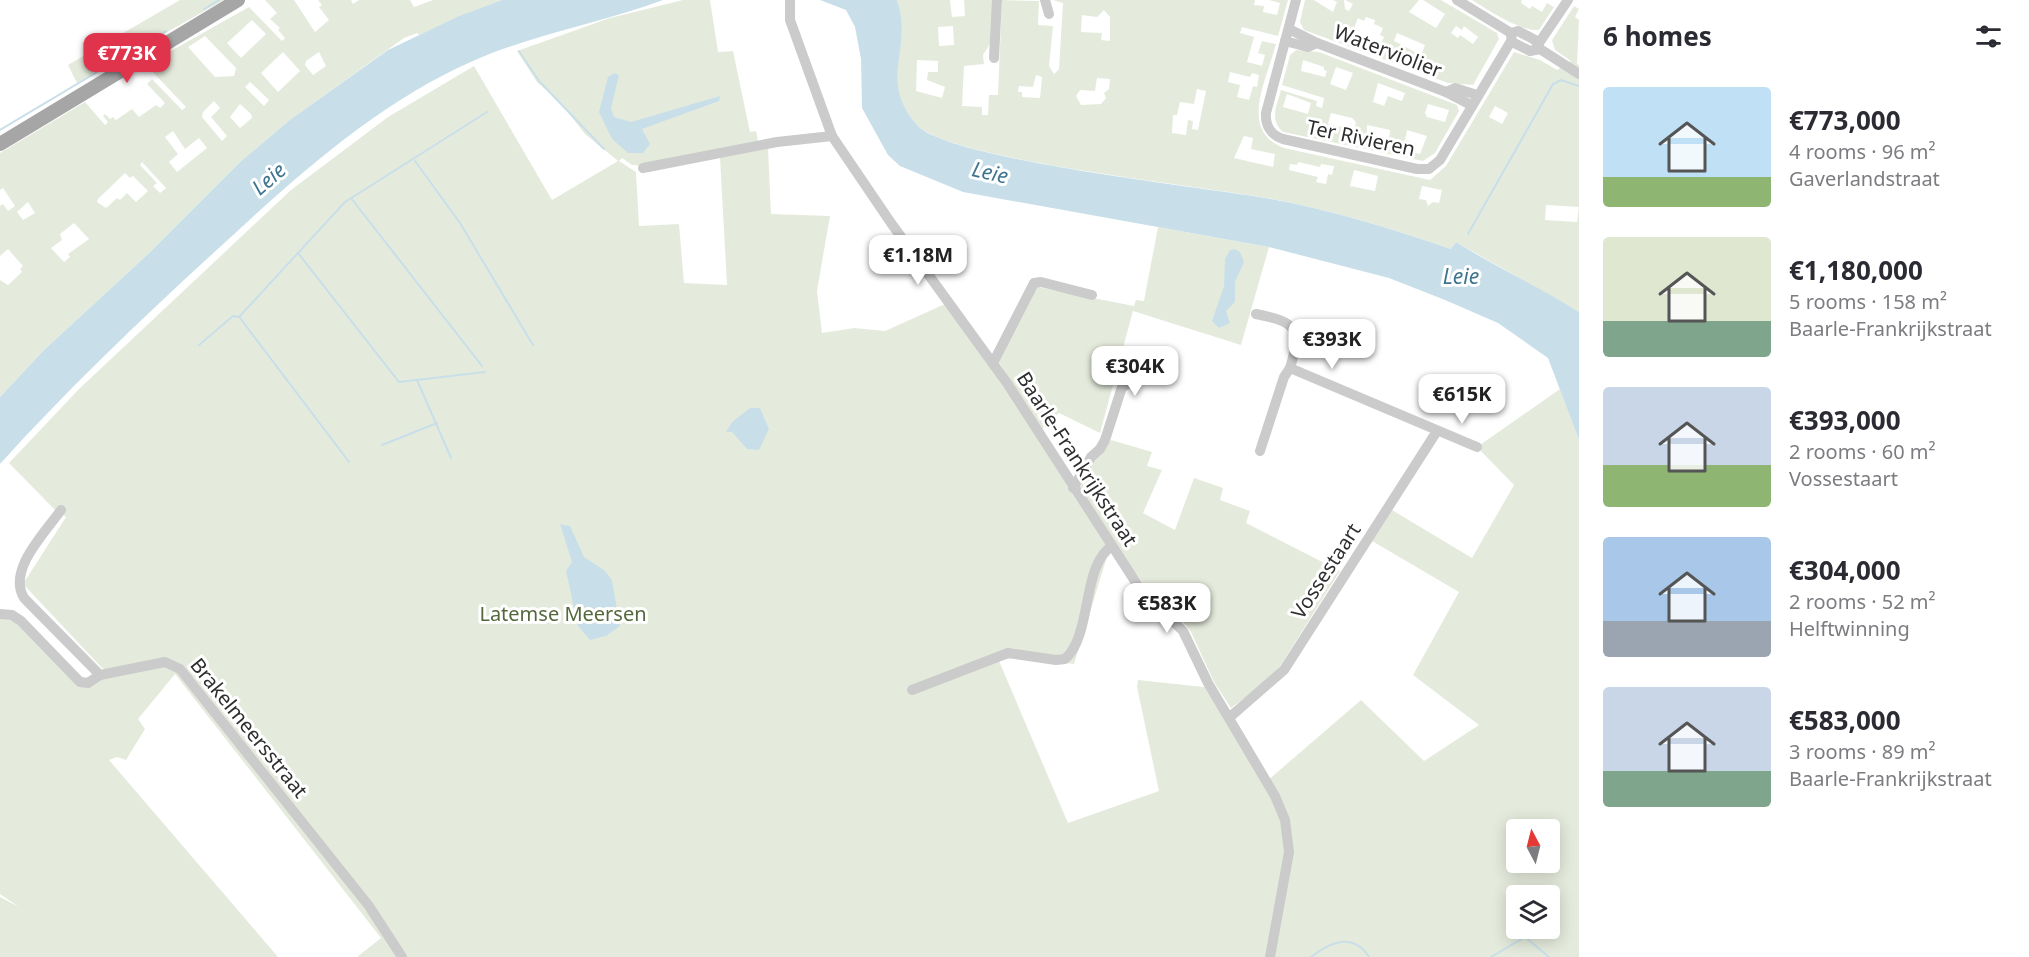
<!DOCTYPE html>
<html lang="en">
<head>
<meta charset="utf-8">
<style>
  body { margin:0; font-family:"Noto Sans",sans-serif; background:#f2f2f3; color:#2b2b33; height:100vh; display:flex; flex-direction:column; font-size:22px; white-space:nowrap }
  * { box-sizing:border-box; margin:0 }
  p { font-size:20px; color:#7c7c81 }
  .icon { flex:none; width:33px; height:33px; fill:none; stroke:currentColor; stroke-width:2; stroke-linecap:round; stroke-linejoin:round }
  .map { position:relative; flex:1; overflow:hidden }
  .sheet { display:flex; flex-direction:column; background:#fff; width:450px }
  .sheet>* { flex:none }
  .needle { width:39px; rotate:353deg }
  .buttons { position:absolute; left:1506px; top:819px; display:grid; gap:12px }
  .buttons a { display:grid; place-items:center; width:54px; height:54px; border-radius:6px; background:#fff; box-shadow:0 3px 15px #0003; font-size:30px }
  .price { position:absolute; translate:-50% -51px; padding:0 14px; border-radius:12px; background:#fff; color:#222; font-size:20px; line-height:39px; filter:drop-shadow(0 2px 3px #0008) }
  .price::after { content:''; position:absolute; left:50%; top:36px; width:18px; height:14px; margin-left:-9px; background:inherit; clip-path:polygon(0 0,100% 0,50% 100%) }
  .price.active { background:#e0344c; color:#fff }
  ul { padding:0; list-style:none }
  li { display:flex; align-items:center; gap:18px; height:150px; padding:0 24px }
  li span { display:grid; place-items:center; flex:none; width:168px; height:120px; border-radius:6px; color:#555 }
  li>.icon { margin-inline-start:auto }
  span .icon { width:72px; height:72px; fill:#fffc; stroke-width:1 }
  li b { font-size:26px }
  h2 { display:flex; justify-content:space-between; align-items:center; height:72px; padding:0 24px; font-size:26px }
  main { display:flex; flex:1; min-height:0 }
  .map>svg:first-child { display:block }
</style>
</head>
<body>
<main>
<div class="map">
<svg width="1579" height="957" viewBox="0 0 1579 957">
  <rect width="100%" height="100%" fill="#fff"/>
  <!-- green -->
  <g fill="#e5ebdc" fill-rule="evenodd">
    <path d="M180 0H224L77 83 68 65Z"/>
    <path d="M265 0H294L315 32 329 20 319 7 322 5 318 0H351L353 4 359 0H410L414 7 433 0H502L419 35 417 33 404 38 291 119 240 162 148 254 44 350 0 397V280L8 285 22 272 20 269 23 266 8 249 0 256V206L3 204 8 211 15 206 3 188 0 190V153L85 102 105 125 108 122 103 116 105 114 110 119 113 117 116 120 132 109 139 117 156 105 160 108 165 103 147 84 152 79 182 110 186 107 146 65 249 7 282 41 285 38 278 30 280 28 270 19 277 13ZM252 20 266 34 241 58 227 43ZM205 36 236 68 234 76 215 77 188 47ZM283 52 300 71 278 92 261 73ZM319 52 326 66 313 75 305 65 306 61ZM250 82 269 100 264 106 245 87ZM214 101 220 108 211 117 227 136 222 141 202 117 203 112ZM240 104 251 114 252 118 240 128 230 117ZM173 131 185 149 199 138 207 148 177 172 169 162 178 154 165 137ZM142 162 166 188 160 193 153 186 157 183 140 165ZM125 173 130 178 133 176 148 191 136 202 127 193 120 200 117 198 106 208 97 202 98 199ZM28 202 35 213 23 220 17 212ZM74 223 89 239 68 254 70 257 64 262 51 248 62 240 60 234Z"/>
    <path d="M683 0H710L718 52 733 51 750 132 756 131 758 141 645 166 632 165 622 158 619 161 636 172 639 226 679 224 684 283 727 285 720 158 768 148 771 214 830 216 817 291 822 333 854 328 885 331 945 304 991 365 1110 547 1074 664 1016 657 999 661 1068 823 1159 791 1137 687 1138 680 1204 687 1208 683 1267 781 1361 700 1424 761 1479 725 1413 675 1459 592 1372 541 1392 510 1472 558 1514 485 1477 447 1560 389 1579 440V957H357L381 938 175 674 138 719 145 729 126 760 117 757 109 760 278 957H0V897L19 907 0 894V618L3 616 19 623 76 682 108 671 102 668 23 584 66 517 56 511 9 463 79 389 291 190 388 117 474 66 552 200 618 161 585 134 560 102 537 82 517 51 610 18ZM1516 830H1550V862H1516ZM1516 896H1550V928H1516Z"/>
    <path d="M897 0H950L952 17 965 16 964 0H994L991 42 983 55 984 64 964 66 962 106 982 107V115H988L989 95H998L1002 0 1039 1 1038 25 1053 26 1049 66 1054 74 1059 69 1063 3 1053 0H1255L1254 5 1264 6 1263 12 1277 15 1280 3 1269 0H1288L1278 36 1242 27 1240 33 1254 37 1247 62 1262 66 1265 55 1258 53 1262 41 1276 44C1267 79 1238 131 1284 148L1430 180 1446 166 1514 52 1540 60 1557 70 1571 61 1555 50 1552 40 1574 6 1579 9 1575 17 1579 20 1577 64 1579 65V312L1456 242 1451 249C1392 229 1333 210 1272 199 1212 187 948 160 917 125 877 81 913 47 897 0ZM1104 10 1110 17V41L1101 40 1102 33 1081 32 1082 15 1097 17ZM953 26 954 45 939 46 938 27ZM917 60 938 61V72H928L927 80 945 87 942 98 916 91ZM1230 72 1250 77 1252 73 1259 75 1257 87 1253 86 1249 100 1237 97 1240 85 1228 82ZM1036 75 1042 77 1040 98 1022 97V92H1018L1019 86 1033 87ZM1097 78 1110 79 1109 89 1104 93 1106 98 1101 104 1081 105 1076 96 1080 90 1095 91ZM1197 89 1206 91 1198 130 1192 129 1193 121 1188 120 1186 135 1172 133 1173 115H1177L1180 102 1194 104ZM1495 106 1508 113 1502 124 1489 117ZM1244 136 1253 138 1251 149 1275 154 1273 167 1234 158ZM1298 162 1320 167 1321 164 1334 166 1332 175 1328 174 1326 184 1316 182 1318 177 1289 170 1290 164 1297 165ZM1354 170 1378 176 1375 191 1350 186ZM1422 186 1442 190 1439 203 1433 202 1428 206 1426 200 1419 199ZM1546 205 1579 207 1577 222 1545 220Z"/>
    <path d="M1305 0H1314L1333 12 1337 2 1333 0H1344L1345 9 1349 11 1353 4 1345 0H1419L1409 12 1436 28 1445 14 1423 0H1441L1497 33 1499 39 1473 85 1448 83 1304 30 1300 22ZM1366 17 1375 20 1374 24 1383 28 1380 35 1384 37 1381 44 1353 31 1358 18 1364 21ZM1456 26 1462 30 1464 26 1478 37 1473 44 1460 35 1458 38 1451 33ZM1397 33 1425 45 1421 55 1394 41Z"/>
    <path d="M1472 0H1522L1521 3 1530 9 1532 6 1542 12 1547 3 1554 7 1539 30C1521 32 1488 10 1472 0Z"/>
    <path d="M1296 50 1319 52 1457 105 1459 111 1435 153 1423 161 1283 132C1269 120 1277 105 1281 90L1317 101 1316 106 1322 108 1324 98 1282 85 1290 55ZM1303 60 1324 67V70L1327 71 1325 77 1301 71ZM1336 67 1353 73 1346 90 1330 84ZM1378 83 1405 93 1402 101 1388 96 1384 106 1373 102ZM1287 94 1311 103 1308 114 1283 107ZM1428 104 1449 110 1445 122 1427 117 1425 113ZM1331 113 1352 118 1356 122 1354 130 1328 124ZM1367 125 1390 130 1389 141 1367 139ZM1407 130 1427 136 1420 154 1413 152 1415 143 1405 140Z"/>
    <path d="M1158 227 1269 247 1241 345 1133 311 1100 433 1059 413 1042 429 998 361 1037 287 1134 306 1136 300 1144 301Z"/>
    <path d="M1111 440 1152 452 1147 466 1162 470 1143 513 1175 530 1194 478 1223 488 1220 500 1250 511 1246 523 1340 571 1274 676 1231 708 1214 682 1191 632 1182 620 1147 588 1118 550 1080 489C1079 469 1101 455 1111 440Z"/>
  </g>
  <!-- water -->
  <g fill="#c8dfea">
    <path d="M502 0H663C601 23 534 34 473 61 374 104 288 184 209 257 137 323 66 391 0 464V397L44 350 148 254 240 162 291 119 388 50 457 17Z"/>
    <path d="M820 0H897C914 48 877 80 917 125 947 160 1212 188 1271 199 1333 210 1392 229 1451 249L1456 242C1496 267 1539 287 1579 312V440L1548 358 1498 323 1445 300 1389 278 1269 247 963 192 900 166 888 155 862 108 861 59 855 27 846 10Z"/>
    <path d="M614 73 619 75 611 108 614 117 631 122 720 96 719 101 642 129 650 144 643 153H628L612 139 599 112 608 77Z"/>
    <path d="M1235 249 1240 252 1244 262 1235 282V302L1226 311 1230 323 1219 328 1212 321 1224 286 1225 259 1230 250Z"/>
    <path d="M750 408H760L769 429 759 450 747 449 732 432H726L732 422Z"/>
    <path d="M560 524 570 526 584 557 604 570 612 580 620 626 606 636 590 640 578 626 566 571 572 562Z"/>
  </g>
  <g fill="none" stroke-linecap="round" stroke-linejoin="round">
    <!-- stream -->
    <g stroke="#c8dfea" stroke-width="2">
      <path d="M204 9 219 0"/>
      <path d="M519 51 539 81 604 149"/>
      <path d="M0 130 166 31"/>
      <path d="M415 161 460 223 533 345"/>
      <path d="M351 198 482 366"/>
      <path d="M1468 234 1553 84 1561 80 1579 86"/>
      <path d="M298 253 399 382 485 372"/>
      <path d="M240 318 349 462"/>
      <path d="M199 345 233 316 239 317 345 202 487 112"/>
      <path d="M417 380 451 458"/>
      <path d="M382 445 437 423"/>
      <path d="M1311 957C1330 942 1353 932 1369 957"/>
      <path d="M1491 957 1525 937 1549 957"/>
    </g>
    <!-- minor -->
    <g stroke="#cbcbcb" stroke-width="10">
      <path d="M790 0V20L832 136 891 223 1007 383 1142 592 1183 631 1208 683 1275 796 1285 820 1289 852 1270 957"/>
      <path d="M1045 0 1049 14"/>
      <path d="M1296 0 1266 113C1265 125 1271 135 1283 139L1417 169H1429L1440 160 1511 41"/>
      <path d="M1457 0 1511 33 1518 31 1535 40 1540 49 1579 74"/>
      <path d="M1289 29 1317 43 1446 92 1471 105"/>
      <path d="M1511 35 1512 42 1530 51 1540 49"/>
      <path d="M1285 41 1308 47 1317 43"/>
      <path d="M1539 43 1568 0"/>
      <path d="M994 58 997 0"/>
      <path d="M1446 92 1455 88 1477 95"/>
      <path d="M643 168 777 142 832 136"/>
      <path d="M1256 314C1296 322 1302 328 1290 368L1477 447"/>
      <path d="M993 363 1034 283 1041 282 1092 295"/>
      <path d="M1260 451 1284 377 1290 368"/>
      <path d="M1073 488 1091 457 1100 449 1105 440 1122 387 1135 381 1140 372 1132 366 1126 368 1122 387"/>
      <path d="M61 510C45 533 7 570 24 598L100 675 165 662 180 669 369 906 402 957"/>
      <path d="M0 614 12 615 21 621 80 682 88 683 100 675"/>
      <path d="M912 690 1008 653 1056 660 1065 659C1093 634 1081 566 1112 546"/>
      <path d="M1230 717 1284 670 1437 431"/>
    </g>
    <!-- major -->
    <path stroke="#a6a6a6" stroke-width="14" d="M0 144 238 0"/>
  </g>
  <g text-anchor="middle" stroke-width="6" stroke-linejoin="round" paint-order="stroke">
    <!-- street labels -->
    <g font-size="20" fill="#2e2e2e" stroke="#fff">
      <text transform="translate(1388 51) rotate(21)" y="7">Waterviolier</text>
      <text transform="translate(1361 138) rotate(12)" y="7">Ter Rivieren</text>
      <text transform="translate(1077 459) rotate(57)" y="7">Baarle-Frankrijkstraat</text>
      <text transform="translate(1326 571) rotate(-57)" y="7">Vossestaart</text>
      <text transform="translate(249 728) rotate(51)" y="7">Brakelmeersstraat</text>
    </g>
    <!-- park labels -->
    <g font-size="20" fill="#54683c" stroke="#fff">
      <text x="563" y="621">Latemse Meersen</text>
    </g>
    <!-- water labels -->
    <g font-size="21" font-style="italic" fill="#3e748e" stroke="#fff">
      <text transform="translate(990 173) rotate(13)" y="7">Leie</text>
      <text transform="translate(269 179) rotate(-41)" y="7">Leie</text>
      <text x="1461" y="284">Leie</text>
    </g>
  </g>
</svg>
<div class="buttons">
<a><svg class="needle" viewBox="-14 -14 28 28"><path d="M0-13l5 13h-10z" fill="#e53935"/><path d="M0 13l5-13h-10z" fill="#7c7c81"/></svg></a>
<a><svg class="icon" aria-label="layers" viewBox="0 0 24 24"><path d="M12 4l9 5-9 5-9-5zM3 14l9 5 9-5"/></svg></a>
</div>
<b class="price active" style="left:127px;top:84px">€773K</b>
<b class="price" style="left:918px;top:286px">€1.18M</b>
<b class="price" style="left:1332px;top:370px">€393K</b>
<b class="price" style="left:1135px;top:397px">€304K</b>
<b class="price" style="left:1462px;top:425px">€615K</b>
<b class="price" style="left:1167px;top:634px">€583K</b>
</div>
<section class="sheet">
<h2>6 homes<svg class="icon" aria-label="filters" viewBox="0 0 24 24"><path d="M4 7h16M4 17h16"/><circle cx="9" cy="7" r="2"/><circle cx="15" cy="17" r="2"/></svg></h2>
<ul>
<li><span style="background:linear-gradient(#bfe0f5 75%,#8fb573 0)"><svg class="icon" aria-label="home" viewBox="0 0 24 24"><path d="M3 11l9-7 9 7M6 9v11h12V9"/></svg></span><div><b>€773,000</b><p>4 rooms · 96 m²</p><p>Gaverlandstraat</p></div></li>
<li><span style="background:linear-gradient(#dfe7d0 70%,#7fa58c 0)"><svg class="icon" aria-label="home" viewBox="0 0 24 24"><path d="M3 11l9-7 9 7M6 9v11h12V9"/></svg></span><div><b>€1,180,000</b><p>5 rooms · 158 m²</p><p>Baarle-Frankrijkstraat</p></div></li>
<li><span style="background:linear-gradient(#c9d6e8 65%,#8fb573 0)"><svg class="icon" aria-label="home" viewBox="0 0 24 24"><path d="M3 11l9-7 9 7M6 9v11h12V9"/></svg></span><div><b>€393,000</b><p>2 rooms · 60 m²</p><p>Vossestaart</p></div></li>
<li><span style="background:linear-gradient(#a9c7e8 70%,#9aa5b1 0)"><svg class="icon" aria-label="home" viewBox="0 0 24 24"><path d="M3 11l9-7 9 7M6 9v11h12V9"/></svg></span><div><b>€304,000</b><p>2 rooms · 52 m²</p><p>Helftwinning</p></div></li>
<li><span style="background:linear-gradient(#c9d6e8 70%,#7fa58c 0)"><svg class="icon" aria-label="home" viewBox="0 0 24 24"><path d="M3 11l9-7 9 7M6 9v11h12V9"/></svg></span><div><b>€583,000</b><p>3 rooms · 89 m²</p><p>Baarle-Frankrijkstraat</p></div></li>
</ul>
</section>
</main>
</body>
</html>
